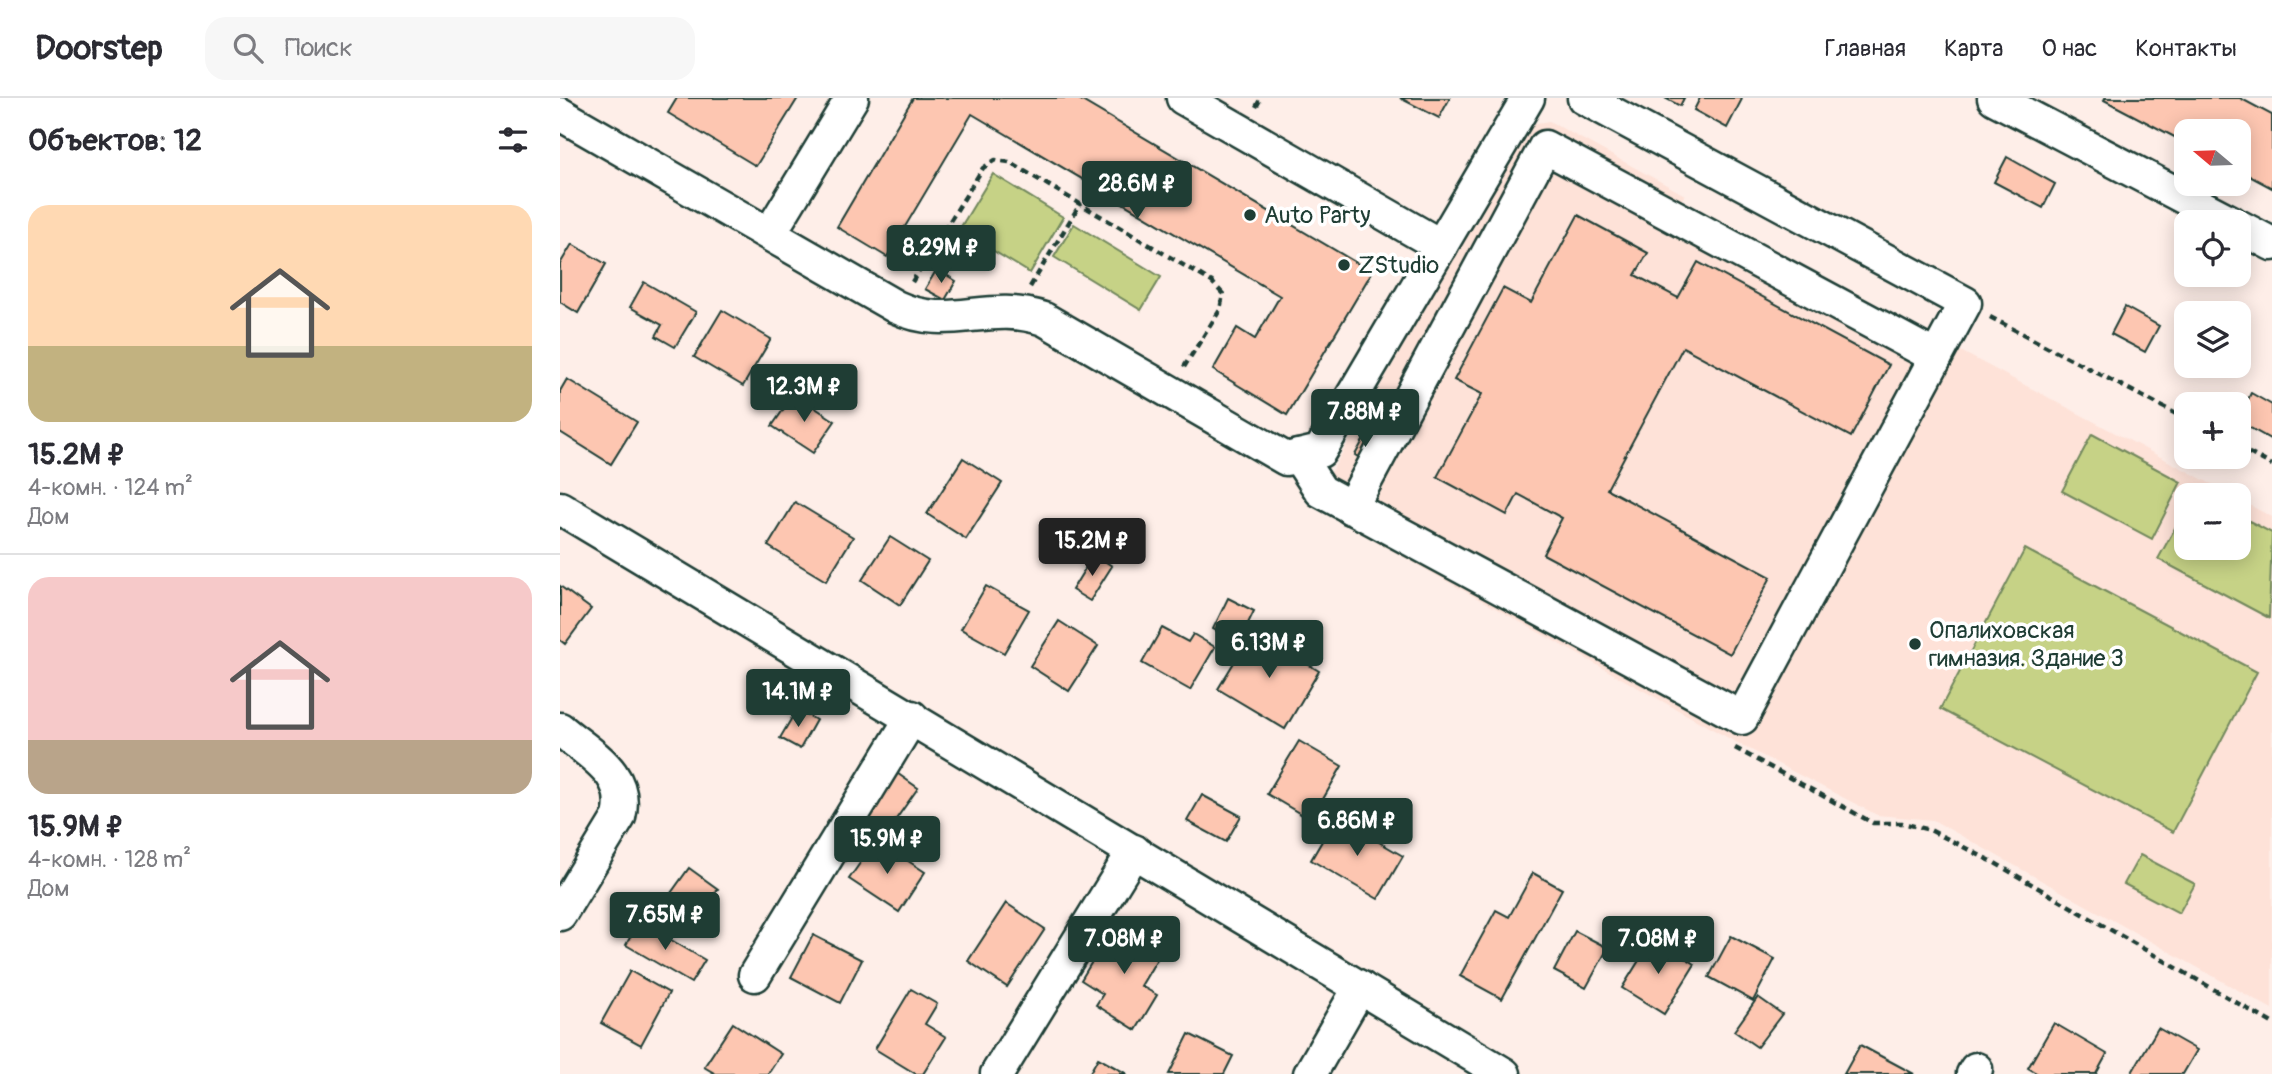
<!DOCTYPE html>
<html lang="ru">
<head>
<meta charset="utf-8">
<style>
  body { margin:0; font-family:Pangolin,sans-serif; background:#f7f7f7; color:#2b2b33; height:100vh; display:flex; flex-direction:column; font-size:26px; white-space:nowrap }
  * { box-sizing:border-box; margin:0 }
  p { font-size:23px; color:#7c7c81 }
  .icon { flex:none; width:38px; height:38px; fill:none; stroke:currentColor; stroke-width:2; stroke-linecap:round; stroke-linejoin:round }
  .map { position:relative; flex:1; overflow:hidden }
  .drawer { display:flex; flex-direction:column; background:#fff; width:560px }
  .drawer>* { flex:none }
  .needle { width:46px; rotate:289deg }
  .buttons { position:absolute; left:1614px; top:21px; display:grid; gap:14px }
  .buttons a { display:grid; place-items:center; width:77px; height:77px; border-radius:14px; background:#fff; box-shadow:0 4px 18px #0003; font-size:35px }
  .price { position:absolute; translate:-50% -60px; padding:0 16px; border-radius:7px; background:#1f3d34; color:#fff; font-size:23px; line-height:46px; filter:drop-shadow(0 2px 4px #0008) }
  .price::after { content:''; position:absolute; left:50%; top:42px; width:21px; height:16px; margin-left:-10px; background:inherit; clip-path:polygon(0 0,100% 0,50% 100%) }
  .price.active { background:#222; color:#fff }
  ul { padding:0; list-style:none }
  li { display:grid; align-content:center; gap:14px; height:371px; padding:0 28px }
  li+li { border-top:2px solid #e1e1e2 }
  li span { display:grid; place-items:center; height:217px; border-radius:21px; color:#555 }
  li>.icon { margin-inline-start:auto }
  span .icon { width:126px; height:126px; fill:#fffc; stroke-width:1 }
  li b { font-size:30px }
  h2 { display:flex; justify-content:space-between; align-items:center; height:84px; padding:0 28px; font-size:30px }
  header { display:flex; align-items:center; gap:42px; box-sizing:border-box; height:98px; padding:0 35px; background:#fff; border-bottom:2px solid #e1e1e2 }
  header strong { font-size:33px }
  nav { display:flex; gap:38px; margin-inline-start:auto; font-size:24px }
  .search { width:490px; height:63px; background:#f7f7f7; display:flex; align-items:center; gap:18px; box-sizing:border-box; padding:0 24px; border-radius:21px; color:#7c7c81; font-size:26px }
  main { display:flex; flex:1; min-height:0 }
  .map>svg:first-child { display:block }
</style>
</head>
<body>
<header>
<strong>Doorstep</strong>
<div class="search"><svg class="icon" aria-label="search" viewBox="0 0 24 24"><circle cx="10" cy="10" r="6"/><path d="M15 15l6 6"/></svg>Поиск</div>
<nav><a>Главная</a><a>Карта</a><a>О нас</a><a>Контакты</a></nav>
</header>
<main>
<section class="drawer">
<h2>Объектов: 12<svg class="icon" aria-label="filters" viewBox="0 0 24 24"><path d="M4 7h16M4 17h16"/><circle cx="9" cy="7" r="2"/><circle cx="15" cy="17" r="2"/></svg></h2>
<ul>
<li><span style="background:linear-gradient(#ffd9b3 65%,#c2b280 0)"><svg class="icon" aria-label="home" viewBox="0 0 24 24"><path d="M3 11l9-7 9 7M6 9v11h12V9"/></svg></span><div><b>15.2M ₽</b><p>4-комн. · 124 m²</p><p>Дом</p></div></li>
<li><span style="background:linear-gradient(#f6c9c9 75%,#b9a48a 0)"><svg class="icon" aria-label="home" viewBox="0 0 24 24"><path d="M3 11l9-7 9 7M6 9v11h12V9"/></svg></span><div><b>15.9M ₽</b><p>4-комн. · 128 m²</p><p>Дом</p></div></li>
</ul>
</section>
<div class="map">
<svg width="1712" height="976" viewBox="0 0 1712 976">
  <rect width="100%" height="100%" fill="#feeee8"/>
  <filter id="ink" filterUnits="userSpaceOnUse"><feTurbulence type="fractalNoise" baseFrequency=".0143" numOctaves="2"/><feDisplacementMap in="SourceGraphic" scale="14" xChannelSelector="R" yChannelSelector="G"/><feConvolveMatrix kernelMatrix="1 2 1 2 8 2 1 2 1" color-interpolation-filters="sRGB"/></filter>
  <g filter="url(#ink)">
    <!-- built -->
    <path fill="#fee2d8" d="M989 23 1125 97 1120 104 1672 397H1626V450H1678V401L1712 419V911L1373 722 1317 717 1172 642 752 408 970 26Z"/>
    <!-- green -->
    <g fill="#c6d286" stroke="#72885d" stroke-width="2">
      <path d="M433 76 503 119 470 175 399 132Z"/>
      <path d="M514 126 601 179 581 212 494 159Z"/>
      <path d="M1532 336 1621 384 1592 441 1502 393Z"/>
      <path d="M1626 410V450H1678V417L1712 435 1709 520 1598 461Z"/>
      <path d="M1465 451 1697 574 1613 734 1380 611Z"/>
      <path d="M1580 757 1635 786 1619 815 1564 786Z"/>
    </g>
    <!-- building -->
    <g fill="#fdc6b1" stroke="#1f3d34" stroke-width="2">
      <path d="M117 0H238L196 68 108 15Z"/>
      <path d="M353 0H517L812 174 727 317 653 272 677 230 695 241 720 198 412 16 327 159 277 129Z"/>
      <path d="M840 0H890L879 20Z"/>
      <path d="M1105 0H1124L1120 8Z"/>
      <path d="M1140 0H1181L1182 1 1167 30 1134 12Z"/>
      <path d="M1545 0H1680L1712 17V90L1678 72V33H1626V45L1544 2Z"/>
      <path d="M1447 59 1495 86 1483 110 1434 84Z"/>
      <path d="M1018 117 1088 155 1075 177 1118 200 1138 164 1329 267 1291 339 1123 249 1047 391 1211 479 1170 556 983 456 1002 420 958 396 947 417 877 379 922 296 894 282 943 190 971 205Z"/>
      <path d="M12 146 46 166 18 215 0 204V166Z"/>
      <path d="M377 171 396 183 385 202 365 191Z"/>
      <path d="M84 184 136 214 115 249 96 238 102 227 70 209Z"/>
      <path d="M1565 209 1599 228 1585 254 1551 236Z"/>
      <path d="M162 212 211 241 183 288 134 259Z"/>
      <path d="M7 281 77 324 51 366 0 334V293Z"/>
      <path d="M1691 295 1712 307V342L1678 323Z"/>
      <path d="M234 296 275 323 253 355 212 328Z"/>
      <path d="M821 300 840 311 828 333 808 322Z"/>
      <path d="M805 339 815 344 804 363 795 357Z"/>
      <path d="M403 360 442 385 406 441 367 416Z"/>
      <path d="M235 404 293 439 266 483 208 448Z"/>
      <path d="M330 439 368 463 340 507 302 482Z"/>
      <path d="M534 456 552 468 530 503 512 492Z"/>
      <path d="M0 488 31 511 5 546 0 542Z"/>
      <path d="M426 488 469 512 444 555 401 531Z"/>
      <path d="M668 500 694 513 679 544 653 531Z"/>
      <path d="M499 523 538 548 509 593 470 568Z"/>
      <path d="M602 530 628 544 633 536 655 549 630 592 582 565Z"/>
      <path d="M693 533 759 573 725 631 658 591Z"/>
      <path d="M237 611 256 622 240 651 220 640Z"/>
      <path d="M739 643 782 668 751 722 707 696Z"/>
      <path d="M334 673 358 690 322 741 298 724Z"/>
      <path d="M642 697 681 718 666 744 627 723Z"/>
      <path d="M776 719 843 758 818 801 751 762Z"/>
      <path d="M316 742 365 774 339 814 289 781Z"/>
      <path d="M129 770 158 791 129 830 101 809Z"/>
      <path d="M973 775 1002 791 942 901 900 878 936 812 949 819Z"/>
      <path d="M446 805 485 831 447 889 408 863Z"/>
      <path d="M79 823 145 862 131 885 66 847Z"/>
      <path d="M551 832 566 841 571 832 603 851 581 888 597 897 576 932 536 907 543 896 521 882Z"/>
      <path d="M1015 833 1048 850 1026 890 994 873Z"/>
      <path d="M253 837 302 862 280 905 231 879Z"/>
      <path d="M1171 838 1215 861 1193 903 1149 879Z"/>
      <path d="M1093 840 1135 866 1104 916 1062 890Z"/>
      <path d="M70 873 109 895 81 947 41 925Z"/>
      <path d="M351 891 377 906 365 926 386 939 363 976H356L315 951Z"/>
      <path d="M1198 899 1222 916 1197 949 1174 933Z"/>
      <path d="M173 925 221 956 208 976H156L144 969Z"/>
      <path d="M1494 925 1547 956 1536 976H1478L1468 970Z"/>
      <path d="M1598 930 1637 952 1623 976H1571Z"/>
      <path d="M629 936 673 958 664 976H609Z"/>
      <path d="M1300 947 1354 976H1284Z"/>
      <path d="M538 960 567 976H529Z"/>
    </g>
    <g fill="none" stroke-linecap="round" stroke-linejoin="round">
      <!-- minor casing -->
      <g stroke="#1f3d34" stroke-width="37">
        <g id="minor">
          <path d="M623 0 881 148"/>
          <path d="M1434 0 1671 124"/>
          <path d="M0 16 336 209C390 234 427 202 484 221L726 361 760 353 968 0"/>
          <path d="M1678 128 1712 146"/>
          <path d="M210 135 292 0"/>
          <path d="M738 358 761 393 1182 620 1405 205 1024 0"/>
          <path d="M0 410 944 976"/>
          <path d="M791 410 985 49 1376 259"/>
          <path d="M0 631C30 657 70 675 59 719L0 816"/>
          <path d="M195 877 352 619"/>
          <path d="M437 976 574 753"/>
          <path d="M750 976 800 889"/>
          <path d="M1413 976 1416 971"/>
        </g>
      </g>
      <!-- path -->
      <g stroke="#1f3d34" stroke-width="4.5" stroke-dasharray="7 5" stroke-linecap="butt">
        <path d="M696 9 701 0"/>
        <path d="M352 184 423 70 435 62 449 64 652 184 663 196 660 212 624 269"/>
        <path d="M470 189 520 106"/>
        <path d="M1430 219 1626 321"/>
        <path d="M1678 349 1712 367"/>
        <path d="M1175 650 1313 725H1342L1370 732 1435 765 1712 925"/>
      </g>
      <!-- minor -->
      <use href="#minor" stroke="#fff" stroke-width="32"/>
    </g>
  </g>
  <!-- markers -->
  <g fill="#1f3d34" stroke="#fff" stroke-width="2.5">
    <circle cx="690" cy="117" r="7"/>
    <circle cx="784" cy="167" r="7"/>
    <circle cx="1355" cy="546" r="7"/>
  </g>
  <g text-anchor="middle" stroke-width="7" stroke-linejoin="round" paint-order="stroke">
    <!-- poi labels -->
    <g font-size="24" fill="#1f3d34" stroke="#fff" text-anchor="start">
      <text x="704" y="125">Auto Party</text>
      <text x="798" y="175">ZStudio</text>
      <text x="1369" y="540">Опалиховская<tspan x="1369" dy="28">гимназия. Здание 3</tspan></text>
    </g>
  </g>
</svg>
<div class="buttons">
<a><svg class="needle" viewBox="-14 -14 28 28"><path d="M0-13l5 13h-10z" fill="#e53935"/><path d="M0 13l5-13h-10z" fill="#7c7c81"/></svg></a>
<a><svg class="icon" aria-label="locate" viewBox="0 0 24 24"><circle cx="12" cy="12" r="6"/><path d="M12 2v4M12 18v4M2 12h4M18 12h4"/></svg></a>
<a><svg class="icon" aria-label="layers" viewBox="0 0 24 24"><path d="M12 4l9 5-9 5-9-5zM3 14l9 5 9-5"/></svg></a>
<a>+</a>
<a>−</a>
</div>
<b class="price" style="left:577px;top:123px">28.6M ₽</b>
<b class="price" style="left:381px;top:187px">8.29M ₽</b>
<b class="price" style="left:244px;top:326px">12.3M ₽</b>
<b class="price" style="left:805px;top:351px">7.88M ₽</b>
<b class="price active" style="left:532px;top:480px">15.2M ₽</b>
<b class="price" style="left:709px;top:582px">6.13M ₽</b>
<b class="price" style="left:238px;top:631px">14.1M ₽</b>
<b class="price" style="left:797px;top:760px">6.86M ₽</b>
<b class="price" style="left:327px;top:778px">15.9M ₽</b>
<b class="price" style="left:105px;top:854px">7.65M ₽</b>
<b class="price" style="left:564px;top:878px">7.08M ₽</b>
<b class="price" style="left:1098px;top:878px">7.08M ₽</b>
</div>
</main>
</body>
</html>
